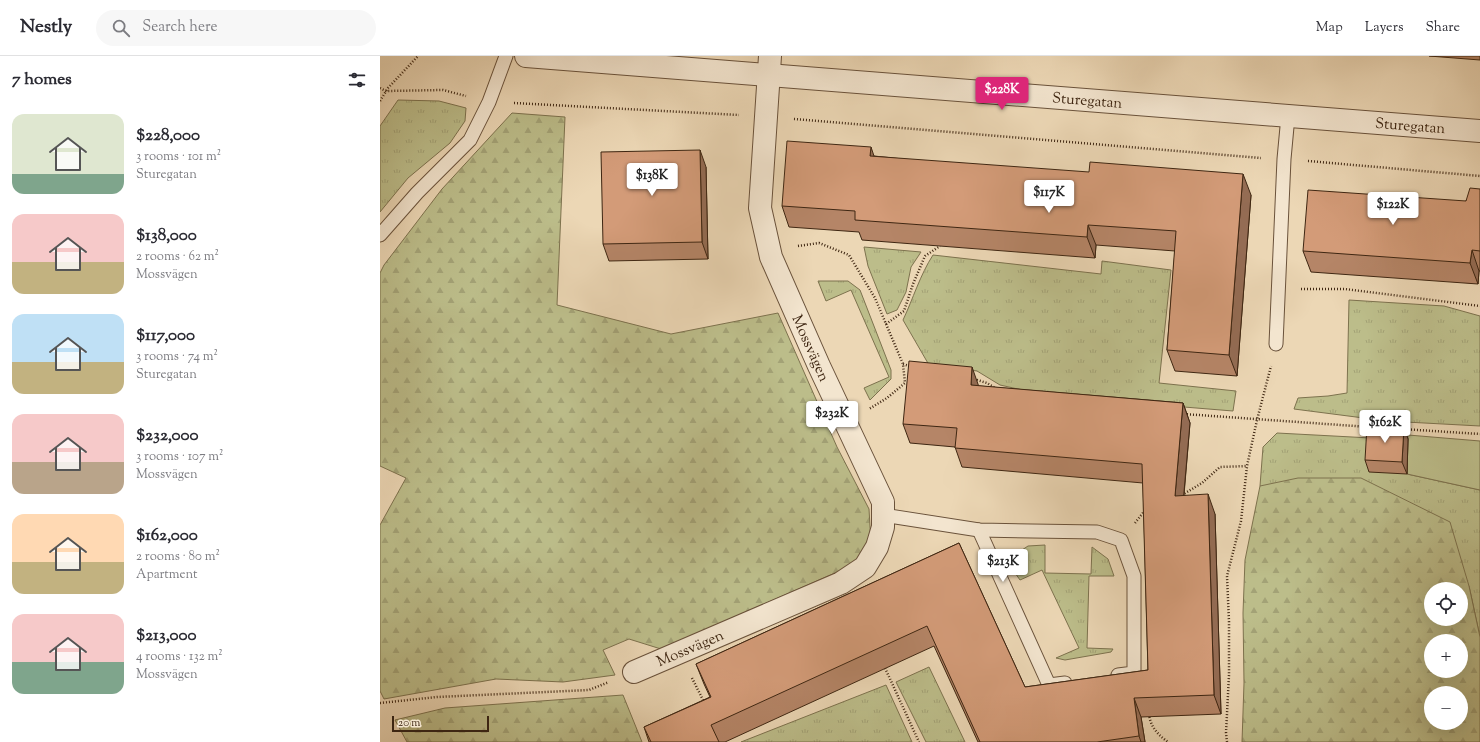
<!DOCTYPE html>
<html lang="en">
<head>
<meta charset="utf-8">
<style>
  body { margin:0; font-family:"Sorts Mill Goudy",serif; background:#f7f7f7; color:#2b2b33; height:100vh; display:flex; flex-direction:column; font-size:15px; white-space:nowrap }
  * { box-sizing:border-box; margin:0 }
  p { font-size:13px; color:#7c7c81 }
  .icon { flex:none; width:22px; height:22px; fill:none; stroke:currentColor; stroke-width:2; stroke-linecap:round; stroke-linejoin:round }
  .map { position:relative; flex:1; overflow:hidden }
  .side { display:flex; flex-direction:column; background:#fff; width:380px }
  .side>* { flex:none }
  .fabs { position:absolute; left:1044px; top:526px; display:grid; gap:8px }
  .fabs a { display:grid; place-items:center; width:44px; height:44px; border-radius:50%; background:#fff; box-shadow:0 4px 16px #0002; font-size:20px }
  .scale { position:absolute; left:12px; bottom:10px; width:97px; box-sizing:border-box; padding-left:4px; border:2px solid #3e2612; border-top:0; font-size:11px; line-height:14px; white-space:nowrap; color:#3e2612; -webkit-text-stroke:3px #f3e5cf; paint-order:stroke }
  .price { position:absolute; translate:-50% -34px; padding:0 9px; border-radius:4px; background:#fff; color:#222; font-size:13px; line-height:26px; filter:drop-shadow(0 1px 2px #0008) }
  .price::after { content:''; position:absolute; left:50%; top:24px; width:12px; height:9px; margin-left:-6px; background:inherit; clip-path:polygon(0 0,100% 0,50% 100%) }
  .price.selected { background:#db2777; color:#fff }
  ul { padding:0; list-style:none }
  li { display:flex; align-items:center; gap:12px; height:100px; padding:0 12px }
  li span { display:grid; place-items:center; flex:none; width:112px; height:80px; border-radius:12px; color:#555 }
  li>.icon { margin-inline-start:auto }
  span .icon { width:48px; height:48px; fill:#fffc; stroke-width:1 }
  li b { font-size:17px }
  h2 { display:flex; justify-content:space-between; align-items:center; height:48px; padding:0 12px; font-size:17px }
  header { display:flex; align-items:center; gap:24px; box-sizing:border-box; height:56px; padding:0 20px; background:#fff; border-bottom:1px solid #e1e1e2 }
  header strong { font-size:19px }
  nav { display:flex; gap:22px; margin-inline-start:auto; font-size:14px }
  .search { width:280px; height:36px; background:#f7f7f7; display:flex; align-items:center; gap:10px; box-sizing:border-box; padding:0 14px; border-radius:22px; color:#7c7c81; font-size:15px }
  main { display:flex; flex:1; min-height:0 }
  .map>svg:first-child { display:block }
</style>
</head>
<body>
<header>
<strong>Nestly</strong>
<div class="search"><svg class="icon" aria-label="search" viewBox="0 0 24 24"><circle cx="10" cy="10" r="6"/><path d="M15 15l6 6"/></svg>Search here</div>
<nav><a>Map</a><a>Layers</a><a>Share</a></nav>
</header>
<main>
<section class="side">
<h2>7 homes<svg class="icon" aria-label="filters" viewBox="0 0 24 24"><path d="M4 7h16M4 17h16"/><circle cx="9" cy="7" r="2"/><circle cx="15" cy="17" r="2"/></svg></h2>
<ul>
<li><span style="background:linear-gradient(#dfe7d0 75%,#7fa58c 0)"><svg class="icon" aria-label="home" viewBox="0 0 24 24"><path d="M3 11l9-7 9 7M6 9v11h12V9"/></svg></span><div><b>$228,000</b><p>3 rooms · 101 m²</p><p>Sturegatan</p></div></li>
<li><span style="background:linear-gradient(#f6c9c9 60%,#c2b280 0)"><svg class="icon" aria-label="home" viewBox="0 0 24 24"><path d="M3 11l9-7 9 7M6 9v11h12V9"/></svg></span><div><b>$138,000</b><p>2 rooms · 62 m²</p><p>Mossvägen</p></div></li>
<li><span style="background:linear-gradient(#bfe0f5 60%,#c2b280 0)"><svg class="icon" aria-label="home" viewBox="0 0 24 24"><path d="M3 11l9-7 9 7M6 9v11h12V9"/></svg></span><div><b>$117,000</b><p>3 rooms · 74 m²</p><p>Sturegatan</p></div></li>
<li><span style="background:linear-gradient(#f6c9c9 60%,#b9a48a 0)"><svg class="icon" aria-label="home" viewBox="0 0 24 24"><path d="M3 11l9-7 9 7M6 9v11h12V9"/></svg></span><div><b>$232,000</b><p>3 rooms · 107 m²</p><p>Mossvägen</p></div></li>
<li><span style="background:linear-gradient(#ffd9b3 60%,#c2b280 0)"><svg class="icon" aria-label="home" viewBox="0 0 24 24"><path d="M3 11l9-7 9 7M6 9v11h12V9"/></svg></span><div><b>$162,000</b><p>2 rooms · 80 m²</p><p>Apartment</p></div></li>
<li><span style="background:linear-gradient(#f6c9c9 60%,#7fa58c 0)"><svg class="icon" aria-label="home" viewBox="0 0 24 24"><path d="M3 11l9-7 9 7M6 9v11h12V9"/></svg></span><div><b>$213,000</b><p>4 rooms · 132 m²</p><p>Mossvägen</p></div></li>
</ul>
</section>
<div class="map">
<svg width="1100" height="686" viewBox="0 0 1100 686">
  <defs>
    <pattern id="grass-tufts" width="24" height="20" patternUnits="userSpaceOnUse"><rect width="24" height="20" fill="#bcbd8a"/><path d="M3 7l-1-3M5 7V3M7 7l1-3M15 17l-1-3M17 17v-4M19 17l1-3" fill="none" stroke="#a3a276"/></pattern>
    <pattern id="forest-firs" width="22" height="20" patternUnits="userSpaceOnUse"><rect width="22" height="20" fill="#bcbd8a"/><path d="M5 1l3.5 6h-7zM16 11l3.5 6h-7z" fill="#a3a276"/></pattern>
  </defs>
  <rect width="100%" height="100%" fill="#ecd7b5"/>
  <filter id="stains"><feTurbulence type="fractalNoise" baseFrequency=".005" numOctaves="4"/><feColorMatrix values="0 0 0 0 .2 0 0 0 0 .09 0 0 0 0 .02 0 0 0 .5 -.17"/></filter>
  <radialGradient id="worn" r=".72"><stop offset=".6" stop-color="#630" stop-opacity="0"/><stop offset="1" stop-color="#630" stop-opacity=".3"/></radialGradient>
  <!-- grass -->
  <g fill="url(#grass-tufts)" stroke="#7d724e">
    <path d="M18 44 59 45 86 52 85 65 70 87 28 122 0 156V70Z"/>
    <path d="M484 191 541 196 531 211 526 236 517 254 507 258 488 210Z"/>
    <path d="M553 199 721 218 722 205 791 214 779 327 856 335 853 355 669 340 620 329 597 315 549 309 523 264C533 243 540 219 553 199Z"/>
    <path d="M438 225H468L480 234 511 314V323L490 344 484 332 509 321 471 234 446 245Z"/>
    <path d="M969 244 1064 250 1100 260V370L1007 365 914 353 918 342 948 340 967 337Z"/>
    <path d="M897 377 991 382 1027 418 1100 434V581L1089 530 880 430 883 391Z"/>
    <path d="M665 489V517L711 518 712 491 728 503 734 520H709L707 592 733 593 731 596 685 604 676 602 699 592 662 514 640 524 633 514 636 498 648 490Z"/>
    <path d="M549 611 585 686H546L516 626Z"/>
    <path d="M506 629 532 686H361Z"/>
  </g>
  <!-- forest -->
  <g fill="url(#forest-firs)" stroke="#7d724e" fill-rule="evenodd">
    <path d="M132 57 185 61 177 249 291 278 398 257 457 391 489 453 491 488 471 510 281 593 249 583 223 594 235 619 183 626 116 623 4 643 0 635V469L26 422 0 410V217L4 209 62 133Z"/>
    <path d="M918 422H981L1070 466 1089 530 1100 581V686H862L864 627 863 557 865 504 880 430ZM1051 533H1081V563H1051ZM1051 585H1081V615H1051ZM1051 637H1081V667H1051Z"/>
    <path d="M243 639 262 686H27L15 664 65 652Z"/>
  </g>
  <!-- park -->
  <path fill="#bcbd8a" stroke="#7d724e" d="M1028 379 1100 385V434L1027 418Z"/>
  <g fill="none" stroke-linecap="round" stroke-linejoin="round">
    <!-- lane casing -->
    <g stroke="#6a523b" stroke-width="15">
      <g id="lane">
        <path d="M0 179 37 137 90 84 109 46 126 0"/>
        <path d="M896 288 904 103 908 60"/>
        <path d="M503 459 599 474 717 476 741 484 754 520V617L738 619"/>
        <path d="M599 474 669 629 685 627"/>
      </g>
    </g>
    <!-- street casing -->
    <g stroke="#6a523b" stroke-width="24">
      <g id="street">
        <path id="s1" d="M146 0 1100 75"/>
        <path id="s2" d="M254 616 461 527 485 511 497 491 503 471V446L439 310 391 201 380 152 390 0"/>
      </g>
    </g>
    <!-- path -->
    <g stroke="#3e2612" stroke-width="2.5" stroke-dasharray="1 2" stroke-linecap="butt">
      <path d="M0 32 6 35 63 34 86 40"/>
      <path d="M0 45 8 32 38 0"/>
      <path d="M134 47 359 59"/>
      <path d="M414 63 881 102"/>
      <path d="M928 105 1100 120"/>
      <path d="M418 190 439 187 469 199 495 242 523 308 525 327 507 342 489 353"/>
      <path d="M921 233H965L1100 250"/>
      <path d="M506 268 524 255 533 228 545 200 560 190"/>
      <path d="M523 308 532 311"/>
      <path d="M594 323 607 327 615 332"/>
      <path d="M804 358 989 371"/>
      <path d="M1022 373 1100 378"/>
      <path d="M802 439 822 427 840 411 867 410"/>
      <path d="M755 467 766 453"/>
      <path d="M505 612 539 686"/>
      <path d="M312 622 324 646"/>
      <path d="M0 647 57 641 209 634 229 626"/>
      <path d="M769 658C770 670 778 679 788 686"/>
      <path d="M847 686 846 677 849 619V566L847 520 861 465 867 410 877 364 891 310"/>
    </g>
    <!-- lane -->
    <use href="#lane" stroke="#f3e5cf" stroke-width="13"/>
    <!-- street -->
    <use href="#street" stroke="#f3e5cf" stroke-width="22"/>
  </g>
  <!-- wall -->
  <g fill="#b58567" stroke="#3e2612">
    <path d="M1049 0H1100V4Z"/>
    <path d="M494 100 871 139 857 320 795 315 787 294 795 195 716 189 715 202 482 184 479 176 409 171 402 150Z"/>
    <path d="M326 111 328 203 229 205 223 188Z"/>
    <path d="M1100 133V215H1099L1098 228 931 216 923 195 1086 145Z"/>
    <path d="M599 330 803 347 810 367 804 439 835 458 841 658 761 661 765 686H598L554 590 345 686H269L264 671 330 641 324 628 316 608 579 487 645 631 768 614 763 427 582 411 575 391 530 387 523 368Z"/>
    <path d="M1024 371 1028 383 1027 418 989 416 985 404Z"/>
  </g>
  <!-- shaded-wall -->
  <g fill="#946c54" stroke="#3e2612">
    <path d="M491 91 498 112 490 100Z"/>
    <path d="M320 94 326 111 328 203 322 186Z"/>
    <path d="M863 118 871 139 857 320 849 299Z"/>
    <path d="M708 169 716 189 715 202 707 181Z"/>
    <path d="M1092 194 1099 215 1098 228 1090 207Z"/>
    <path d="M592 311 599 331 591 329Z"/>
    <path d="M803 347 810 367 802 459 795 440Z"/>
    <path d="M1024 371 1028 383 1027 418 1022 406Z"/>
    <path d="M828 438 835 458 841 658 834 639Z"/>
    <path d="M754 642 761 661 765 686H761L759 680Z"/>
  </g>
  <!-- building -->
  <g fill="#d39b78" stroke="#3e2612">
    <path d="M407 85 491 91 490 100 709 116 710 106 863 118 849 299 787 294 796 175 708 169 707 181 475 164V155L402 150Z"/>
    <path d="M320 94 322 186 223 188 221 96Z"/>
    <path d="M1090 132 1100 133V195L1092 194 1090 207 923 195 928 134 1086 145Z"/>
    <path d="M529 305 592 311 591 329 803 347 795 440 828 438 834 639 754 642 759 680 717 686H600L547 570 331 669 339 686H271L264 671 331 641 316 608 579 487 645 631 768 614 762 408 575 392 577 372 523 368Z"/>
    <path d="M987 370 1024 371 1022 406 985 404Z"/>
  </g>
  <g text-anchor="middle" stroke-width="4" stroke-linejoin="round" paint-order="stroke">
    <!-- street labels -->
    <g font-size="15" fill="#3e2612" stroke="#f3e5cf">
      <text dy="5" stroke="none"><textPath href="#s1" startOffset="563">Sturegatan</textPath></text>
      <text dy="5" stroke="none"><textPath href="#s1" startOffset="887">Sturegatan</textPath></text>
      <text transform="translate(431 292) rotate(66)" y="5">Mossvägen</text>
      <text dy="5" stroke="none"><textPath href="#s2" startOffset="61">Mossvägen</textPath></text>
    </g>
  </g>
  <rect width="100%" height="100%" filter="url(#stains)"/>
  <rect width="100%" height="100%" fill="url(#worn)"/>
</svg>
<div class="fabs">
<a><svg class="icon" aria-label="locate" viewBox="0 0 24 24"><circle cx="12" cy="12" r="6"/><path d="M12 2v4M12 18v4M2 12h4M18 12h4"/></svg></a>
<a>+</a>
<a>−</a>
</div>
<div class="scale">20 m</div>
<b class="price selected" style="left:622px;top:55px">$228K</b>
<b class="price" style="left:272px;top:141px">$138K</b>
<b class="price" style="left:669px;top:158px">$117K</b>
<b class="price" style="left:1013px;top:170px">$122K</b>
<b class="price" style="left:452px;top:379px">$232K</b>
<b class="price" style="left:1005px;top:388px">$162K</b>
<b class="price" style="left:623px;top:527px">$213K</b>
</div>
</main>
</body>
</html>
